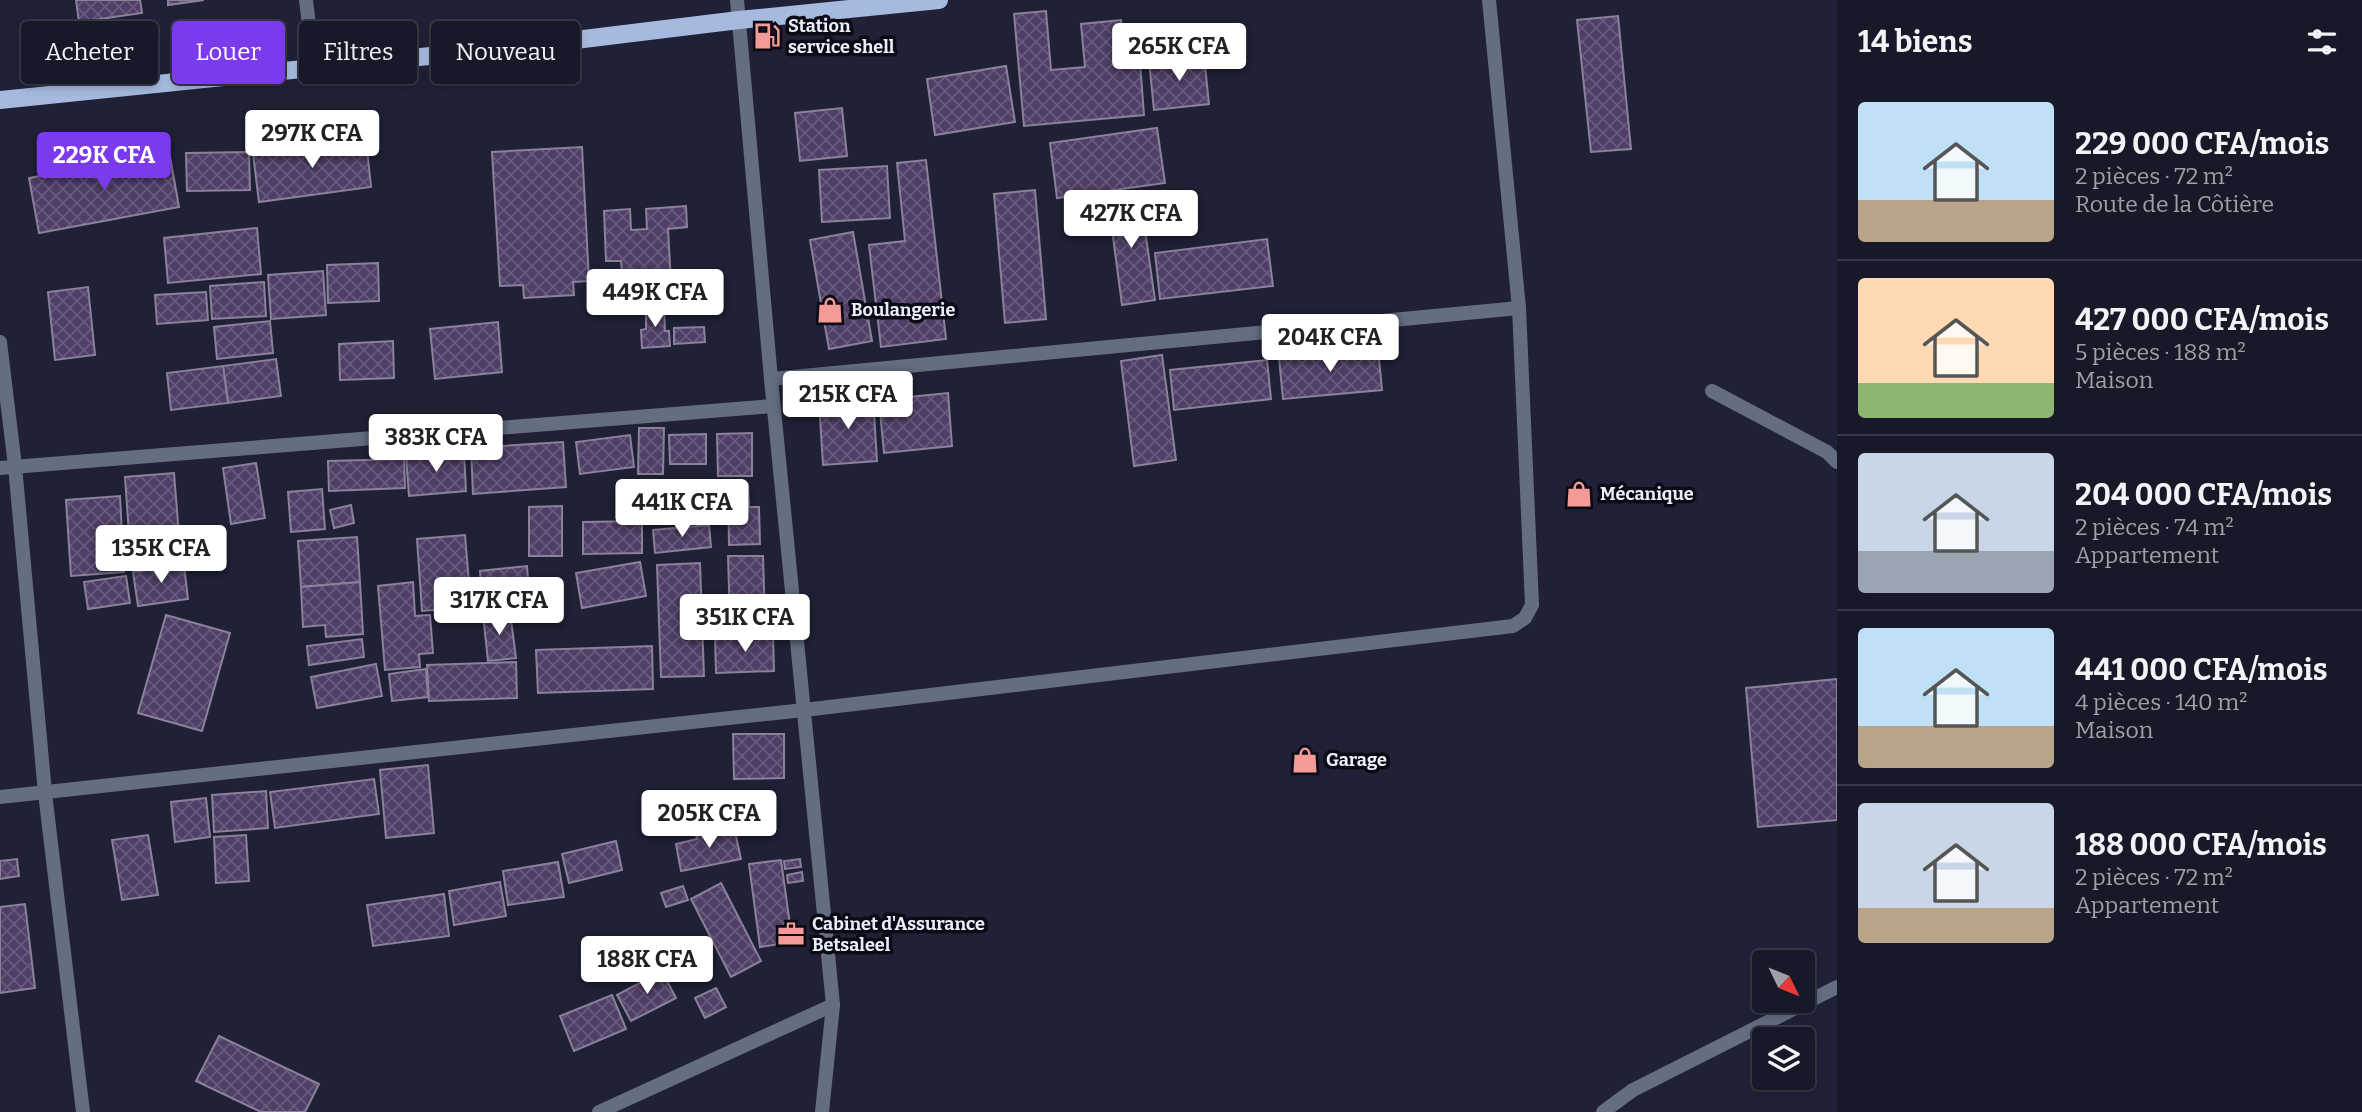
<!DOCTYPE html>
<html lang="fr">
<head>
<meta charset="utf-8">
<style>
  body { margin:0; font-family:Bitter,serif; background:#212230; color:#f1f3f6; height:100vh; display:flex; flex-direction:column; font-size:26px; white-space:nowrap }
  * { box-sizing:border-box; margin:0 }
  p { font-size:23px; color:#9fa0a8 }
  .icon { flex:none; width:38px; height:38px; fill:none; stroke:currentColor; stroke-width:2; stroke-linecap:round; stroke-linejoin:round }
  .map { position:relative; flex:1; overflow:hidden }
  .side { display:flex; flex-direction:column; background:#181928; width:525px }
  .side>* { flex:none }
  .banner { position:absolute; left:21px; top:21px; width:665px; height:63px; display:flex; gap:14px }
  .needle { width:46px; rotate:133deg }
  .fabs { position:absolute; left:1752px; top:950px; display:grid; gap:14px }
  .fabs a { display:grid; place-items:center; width:63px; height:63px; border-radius:7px; background:#181928; box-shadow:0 4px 10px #0003,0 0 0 2px #363845; font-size:35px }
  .price { position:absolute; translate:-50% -60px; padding:0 16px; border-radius:7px; background:#fff; color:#222; font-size:23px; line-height:46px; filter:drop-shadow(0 2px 4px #0008) }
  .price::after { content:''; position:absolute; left:50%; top:42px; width:21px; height:16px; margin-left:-10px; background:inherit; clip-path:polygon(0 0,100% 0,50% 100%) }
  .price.on { background:#7c3aed; color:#fff }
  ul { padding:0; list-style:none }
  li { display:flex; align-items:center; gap:21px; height:175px; padding:0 21px }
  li+li { border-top:2px solid #363845 }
  li span { display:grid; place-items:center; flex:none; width:196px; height:140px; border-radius:7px; color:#555 }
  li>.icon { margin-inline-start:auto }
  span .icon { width:84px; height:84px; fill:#fffc; stroke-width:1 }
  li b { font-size:30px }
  h2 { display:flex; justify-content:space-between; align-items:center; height:84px; padding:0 21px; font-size:30px }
  .tag { padding:0 24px; border-radius:7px; background:#181928; box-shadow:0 4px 10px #0003,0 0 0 2px #363845; font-size:24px; line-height:63px }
  .tag.on { background:#7c3aed; color:#fff }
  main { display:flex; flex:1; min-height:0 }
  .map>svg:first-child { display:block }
</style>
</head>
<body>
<main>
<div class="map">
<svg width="1837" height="1112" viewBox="0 0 1837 1112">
  <defs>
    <pattern id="building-cross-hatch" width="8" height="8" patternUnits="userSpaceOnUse" patternTransform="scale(1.75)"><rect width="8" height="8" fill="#4f3e66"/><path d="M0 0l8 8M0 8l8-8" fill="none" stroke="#685a7d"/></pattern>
  </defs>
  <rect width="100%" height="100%" fill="#202136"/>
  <!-- building -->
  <g fill="url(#building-cross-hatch)" stroke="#8a819a" stroke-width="2">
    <path d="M76 0H140L142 13 79 22Z"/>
    <path d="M168 0H204L168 5Z"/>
    <path d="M1046 11 1051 70 1085 67 1081 24 1121 20 1125 63 1140 62 1144 115 1024 126 1014 14Z"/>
    <path d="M1618 16 1631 149 1591 152 1577 20Z"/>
    <path d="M1204 56 1209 104 1154 110 1149 61Z"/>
    <path d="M1006 66 1015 122 935 135 927 79Z"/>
    <path d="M842 108 847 156 800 161 795 113Z"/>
    <path d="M305 116 307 140 267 144 265 119Z"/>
    <path d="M1157 128 1165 183 1057 198 1050 143Z"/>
    <path d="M366 139 371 187 259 202 253 154Z"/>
    <path d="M582 147 589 281 573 282 574 295 524 298 523 285 500 286 492 152Z"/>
    <path d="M169 151 179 207 39 233 29 178Z"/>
    <path d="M249 152 250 190 187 191 186 153Z"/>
    <path d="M926 160 946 339 881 347 869 245 905 241 897 163Z"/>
    <path d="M887 166 890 218 822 222 819 170Z"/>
    <path d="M1035 190 1046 319 1005 323 994 194Z"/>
    <path d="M1140 195 1155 300 1122 305 1108 199Z"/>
    <path d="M686 206 687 227 668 229 672 301 639 303 638 286H630L629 270 622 271 621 261H606L604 211 630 209 631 230 647 229 646 209Z"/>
    <path d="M257 228 261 274 168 283 164 238Z"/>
    <path d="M853 232 872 341 829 349 810 240Z"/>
    <path d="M1267 239 1273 286 1160 299 1155 253Z"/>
    <path d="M378 263 379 301 328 303 327 265Z"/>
    <path d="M323 271 326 315 271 319 268 275Z"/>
    <path d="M264 282 266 316 212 319 210 286Z"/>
    <path d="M88 287 95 355 55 360 48 292Z"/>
    <path d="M206 292 208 320 157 324 155 295Z"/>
    <path d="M664 307 665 331H669L670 346 642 348 641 330 646 329V313H641L640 308Z"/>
    <path d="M270 321 273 353 217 359 214 327Z"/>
    <path d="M498 322 502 372 435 379 430 329Z"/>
    <path d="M704 327 705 342 674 344V328Z"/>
    <path d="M393 341 394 378 340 380 339 344Z"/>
    <path d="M1378 349 1382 390 1283 399 1279 358Z"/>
    <path d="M1162 355 1176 460 1134 466 1121 361Z"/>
    <path d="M276 359 281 396 228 403 223 366Z"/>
    <path d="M1267 360 1271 399 1174 410 1170 370Z"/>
    <path d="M223 366 228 403 171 410 167 373Z"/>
    <path d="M948 393 952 446 884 453 879 400Z"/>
    <path d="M873 397 877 461 823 465 819 401Z"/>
    <path d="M639 428H664L663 474H638Z"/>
    <path d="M752 433V476H718L717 434Z"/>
    <path d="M706 434V464H670L669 435Z"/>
    <path d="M630 435 634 467 580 474 576 442Z"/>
    <path d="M563 442 566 487 473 494 471 448Z"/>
    <path d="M464 452 466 491 409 496 406 456Z"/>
    <path d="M404 459 405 488 329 491 328 461Z"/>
    <path d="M256 463 265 518 231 524 223 468Z"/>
    <path d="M174 473 181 560 131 563 125 477Z"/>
    <path d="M748 484 749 507H759L760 544 729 545 728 485Z"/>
    <path d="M322 489 325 529 291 532 288 492Z"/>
    <path d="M120 496 124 572 71 576 66 500Z"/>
    <path d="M351 505 354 523 334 528 330 510Z"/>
    <path d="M562 506V556H529V507Z"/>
    <path d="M642 521V553L583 554V522Z"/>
    <path d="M709 525 711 547 655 553 653 530Z"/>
    <path d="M465 535 471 607 422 611 417 539Z"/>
    <path d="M357 537 360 582 301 587 298 541Z"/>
    <path d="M728 556H763L765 620 730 621Z"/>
    <path d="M640 562 646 596 582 608 576 573Z"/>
    <path d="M700 563 704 676 661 677 657 565Z"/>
    <path d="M184 565 188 599 138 606 133 572Z"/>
    <path d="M527 566 530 605 483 610 480 571Z"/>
    <path d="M126 576 130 603 88 609 84 582Z"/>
    <path d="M360 582 363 634 326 637 325 625 303 627 301 587Z"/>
    <path d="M413 582 415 616 430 615 433 653 419 654 420 667 385 670 378 586Z"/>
    <path d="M510 612 516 658 488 661 483 615Z"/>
    <path d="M166 615 230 633 202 731 138 713Z"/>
    <path d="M773 634 774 671 716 673 715 637Z"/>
    <path d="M362 639 364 657 309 665 307 646Z"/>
    <path d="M652 646 653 689 538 693 536 650Z"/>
    <path d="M516 662 517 698 429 701 427 665Z"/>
    <path d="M376 664 382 696 317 708 311 677Z"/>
    <path d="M426 669 428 697 392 701 389 674Z"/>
    <path d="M1837 679V820L1758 827 1746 688Z"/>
    <path d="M733 734H784V778L734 779Z"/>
    <path d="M428 765 434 833 386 838 380 770Z"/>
    <path d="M374 779 379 814 275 828 270 792Z"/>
    <path d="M266 791 268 828 214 832 212 795Z"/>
    <path d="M206 798 210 837 175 842 171 802Z"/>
    <path d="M734 827 741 859 681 871 676 844 697 839 696 835Z"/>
    <path d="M148 835 158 895 122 900 112 840Z"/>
    <path d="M246 835 249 881 216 883 214 837Z"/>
    <path d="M616 841 622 870 569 883 562 854Z"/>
    <path d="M17 859 19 876 0 879V861Z"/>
    <path d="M800 859 801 867 785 869 784 861Z"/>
    <path d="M781 860 790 925 797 924 799 941 760 947 749 864Z"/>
    <path d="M558 862 564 897 508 905 503 871Z"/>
    <path d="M802 872 803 881 788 883 787 875Z"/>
    <path d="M500 882 506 916 454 925 449 891Z"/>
    <path d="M721 883 761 961 731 977 691 899Z"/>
    <path d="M683 886 688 900 666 907 661 893Z"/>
    <path d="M444 894 449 936 373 946 367 905Z"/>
    <path d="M25 904 35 988 0 993V907Z"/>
    <path d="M662 971 676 998 631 1021 617 995Z"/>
    <path d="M716 988 726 1007 705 1018 695 998Z"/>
    <path d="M612 995 626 1029 574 1051 560 1016Z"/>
    <path d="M219 1036 319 1084 305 1112H261L196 1081Z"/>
  </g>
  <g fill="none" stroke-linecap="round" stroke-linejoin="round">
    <!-- minor -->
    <g stroke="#646e80" stroke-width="14">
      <path d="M306 0 314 67"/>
      <path d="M737 0 771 379 833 1005 822 1112"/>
      <path d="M0 342 15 466 45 793 83 1112"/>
      <path d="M771 379 1519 308"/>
      <path d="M1712 391 1827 452 1837 462"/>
      <path d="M0 468 773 406"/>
      <path d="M0 797 804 710 1513 626 1525 618 1532 605 1519 308 1489 0"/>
      <path d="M599 1112 833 1005"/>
      <path d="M1603 1112 1633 1090 1837 987"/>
    </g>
    <!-- primary -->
    <path stroke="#a6badf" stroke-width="18" d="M0 100 518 47 739 20 939 0"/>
  </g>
  <!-- icons -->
  <defs>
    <g id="fuel-bare" transform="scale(2.1)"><path d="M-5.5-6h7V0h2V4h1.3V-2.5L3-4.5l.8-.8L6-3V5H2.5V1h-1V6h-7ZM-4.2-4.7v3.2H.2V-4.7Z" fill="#f59b97" stroke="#0b0b15" stroke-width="2.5" paint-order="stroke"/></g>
    <g id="shop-bare" transform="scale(2.1)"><path d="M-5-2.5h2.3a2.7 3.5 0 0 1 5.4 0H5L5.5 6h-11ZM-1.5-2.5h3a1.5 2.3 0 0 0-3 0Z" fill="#f59b97" stroke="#0b0b15" stroke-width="2.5" paint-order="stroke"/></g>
    <g id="office-bare" transform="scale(2.1)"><path d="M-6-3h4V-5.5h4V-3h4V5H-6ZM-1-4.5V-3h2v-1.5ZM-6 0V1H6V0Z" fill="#f59b97" stroke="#0b0b15" stroke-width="2.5" paint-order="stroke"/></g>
  </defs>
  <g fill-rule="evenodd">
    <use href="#fuel-bare" x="767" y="36"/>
    <use href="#shop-bare" x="830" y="310"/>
    <use href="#shop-bare" x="1579" y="494"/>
    <use href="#shop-bare" x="1305" y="760"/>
    <use href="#office-bare" x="791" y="934"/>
  </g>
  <g text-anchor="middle" stroke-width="7" stroke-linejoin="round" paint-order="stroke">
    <!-- poi labels -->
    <g font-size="18" font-weight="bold" fill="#ecedfc" stroke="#0b0b15" text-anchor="start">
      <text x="788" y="32">Station<tspan x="788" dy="21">service shell</tspan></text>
      <text x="851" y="316">Boulangerie</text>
      <text x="1600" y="500">Mécanique</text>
      <text x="1326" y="766">Garage</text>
      <text x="812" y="930">Cabinet d'Assurance<tspan x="812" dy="21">Betsaleel</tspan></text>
    </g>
  </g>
</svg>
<div class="fabs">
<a><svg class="needle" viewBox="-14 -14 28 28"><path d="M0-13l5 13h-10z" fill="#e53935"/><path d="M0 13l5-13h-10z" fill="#9fa0a8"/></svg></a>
<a><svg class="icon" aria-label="layers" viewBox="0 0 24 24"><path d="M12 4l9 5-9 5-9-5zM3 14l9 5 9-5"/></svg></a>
</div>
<b class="price" style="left:1179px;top:83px">265K CFA</b>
<b class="price" style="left:312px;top:170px">297K CFA</b>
<b class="price on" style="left:104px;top:192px">229K CFA</b>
<b class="price" style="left:1131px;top:250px">427K CFA</b>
<b class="price" style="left:655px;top:329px">449K CFA</b>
<b class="price" style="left:1330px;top:374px">204K CFA</b>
<b class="price" style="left:848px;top:431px">215K CFA</b>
<b class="price" style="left:436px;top:474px">383K CFA</b>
<b class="price" style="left:682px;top:539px">441K CFA</b>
<b class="price" style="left:161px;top:585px">135K CFA</b>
<b class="price" style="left:499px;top:637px">317K CFA</b>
<b class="price" style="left:745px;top:654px">351K CFA</b>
<b class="price" style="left:709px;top:850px">205K CFA</b>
<b class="price" style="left:647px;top:996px">188K CFA</b>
<div class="banner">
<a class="tag">Acheter</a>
<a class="tag on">Louer</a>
<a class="tag">Filtres</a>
<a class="tag">Nouveau</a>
</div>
</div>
<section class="side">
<h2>14 biens<svg class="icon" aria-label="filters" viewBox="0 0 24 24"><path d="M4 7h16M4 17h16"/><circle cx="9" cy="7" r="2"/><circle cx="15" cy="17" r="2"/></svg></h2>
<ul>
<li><span style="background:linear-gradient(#bfe0f5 70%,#b9a48a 0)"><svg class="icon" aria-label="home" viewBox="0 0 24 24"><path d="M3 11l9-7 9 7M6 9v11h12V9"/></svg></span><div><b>229 000 CFA/mois</b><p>2 pièces · 72 m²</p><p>Route de la Côtière</p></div></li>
<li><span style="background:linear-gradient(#ffd9b3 75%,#8fb573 0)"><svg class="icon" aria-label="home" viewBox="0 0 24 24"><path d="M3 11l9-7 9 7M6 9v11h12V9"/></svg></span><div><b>427 000 CFA/mois</b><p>5 pièces · 188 m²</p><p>Maison</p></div></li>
<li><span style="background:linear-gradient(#c9d6e8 70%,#9aa5b1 0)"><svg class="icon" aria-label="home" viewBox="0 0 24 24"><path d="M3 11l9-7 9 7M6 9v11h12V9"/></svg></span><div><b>204 000 CFA/mois</b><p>2 pièces · 74 m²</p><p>Appartement</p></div></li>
<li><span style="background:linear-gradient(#bfe0f5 70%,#b9a48a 0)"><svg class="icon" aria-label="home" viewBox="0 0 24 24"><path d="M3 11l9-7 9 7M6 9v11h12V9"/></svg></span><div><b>441 000 CFA/mois</b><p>4 pièces · 140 m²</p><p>Maison</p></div></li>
<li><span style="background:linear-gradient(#c9d6e8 75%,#b9a48a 0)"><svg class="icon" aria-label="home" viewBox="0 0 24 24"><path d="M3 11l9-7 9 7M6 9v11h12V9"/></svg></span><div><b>188 000 CFA/mois</b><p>2 pièces · 72 m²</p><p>Appartement</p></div></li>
</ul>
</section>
</main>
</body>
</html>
